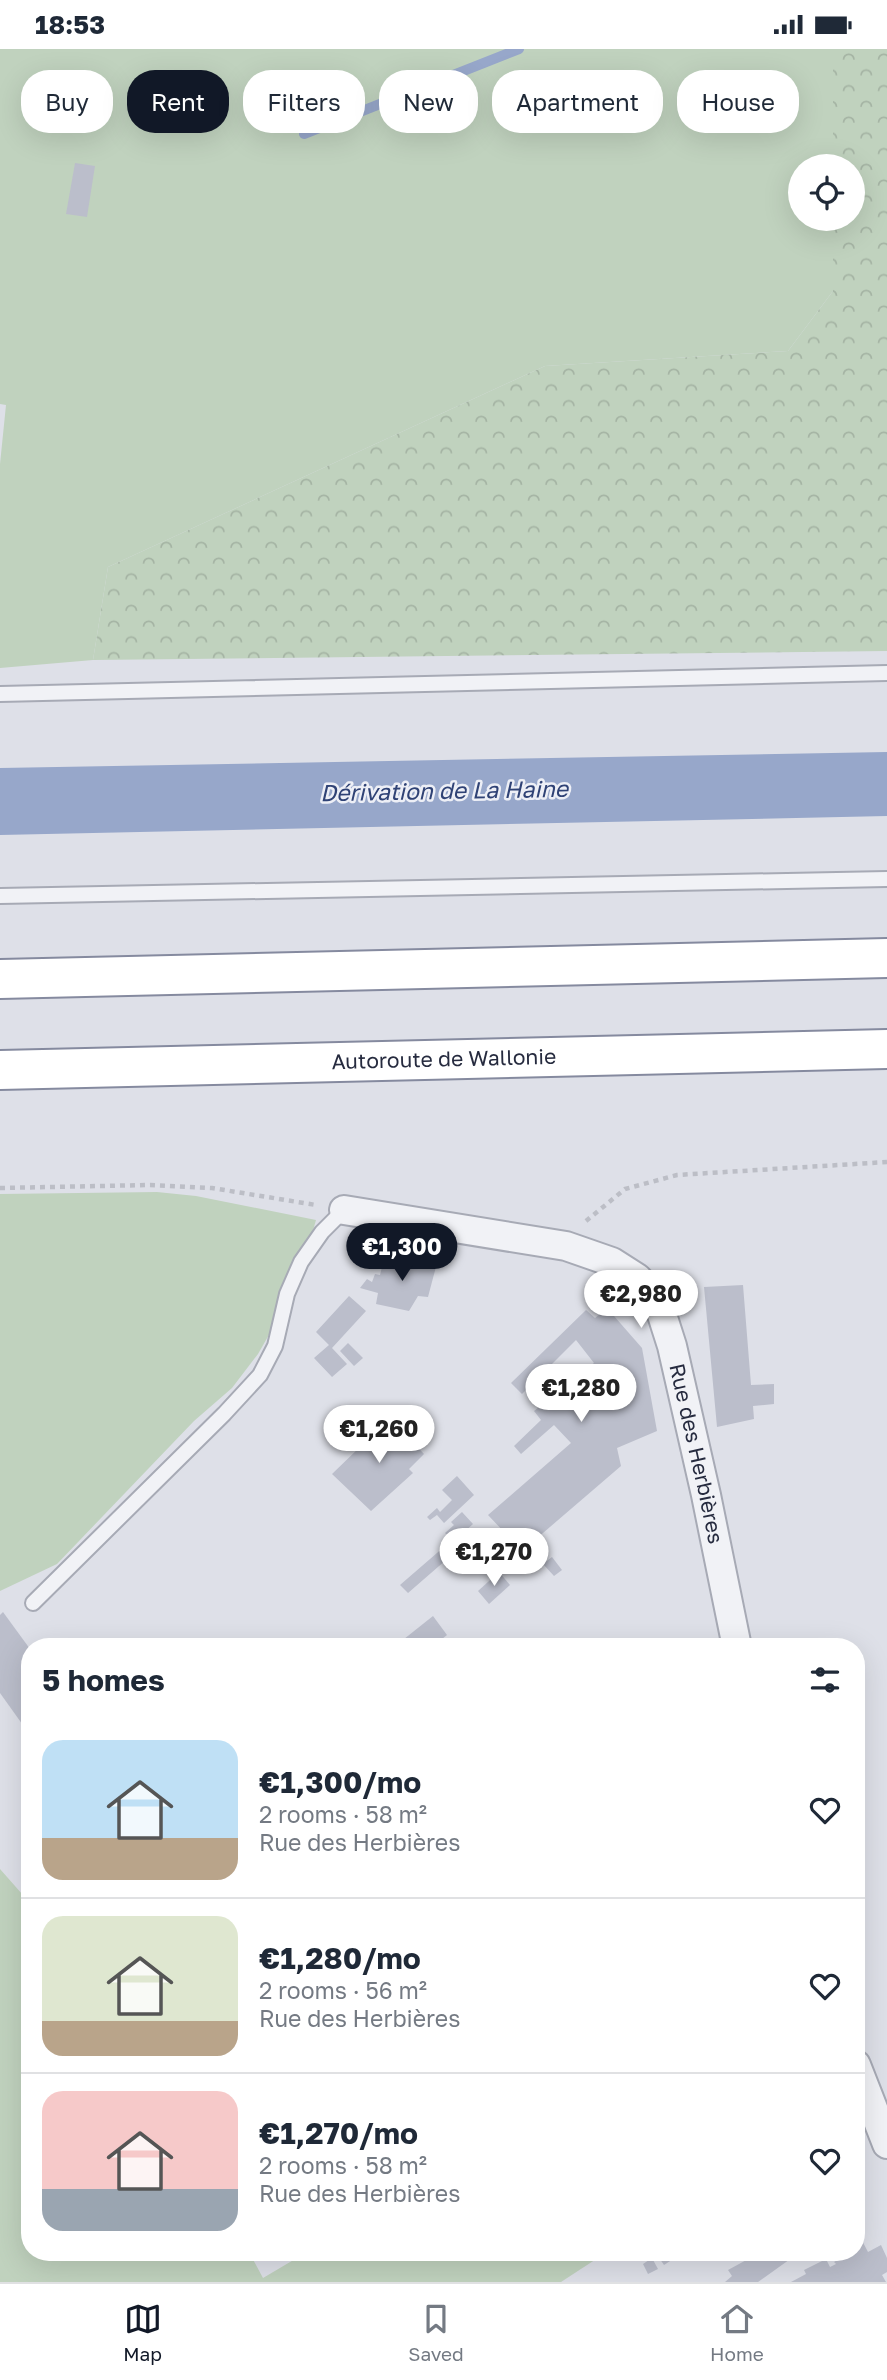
<!DOCTYPE html>
<html lang="en">
<head>
<meta charset="utf-8">
<style>
  body { margin:0; font-family:"Golos Text",sans-serif; background:#f6f6f7; color:#1f2937; height:100vh; display:flex; flex-direction:column; font-size:26px; white-space:nowrap }
  * { box-sizing:border-box; margin:0 }
  p { font-size:23px; color:#747a83 }
  .icon { flex:none; width:38px; height:38px; fill:none; stroke:currentColor; stroke-width:2; stroke-linecap:round; stroke-linejoin:round }
  .map { position:relative; flex:1; overflow:hidden }
  .side { position:absolute; left:21px; top:1589px; width:844px; height:623px; display:flex; flex-direction:column; background:#fff; border-radius:28px; box-shadow:0 7px 28px #0002 }
  .side>* { flex:none }
  .hud { position:absolute; left:21px; top:21px; width:845px; height:63px; display:flex; gap:14px }
  .controls { position:absolute; left:788px; top:105px; display:grid; gap:14px }
  .controls a { display:grid; place-items:center; width:77px; height:77px; border-radius:50%; background:#fff; box-shadow:0 7px 28px #0002; font-size:35px }
  .price { position:absolute; translate:-50% -60px; padding:0 16px; border-radius:24px; background:#fff; color:#222; font-size:23px; line-height:46px; filter:drop-shadow(0 2px 4px #0008) }
  .price::after { content:''; position:absolute; left:50%; top:42px; width:21px; height:16px; margin-left:-10px; background:inherit; clip-path:polygon(0 0,100% 0,50% 100%) }
  .price.selected { background:#111827; color:#fff }
  ul { padding:0; list-style:none }
  li { display:flex; align-items:center; gap:21px; height:175px; padding:0 21px }
  li+li { border-top:2px solid #e0e1e3 }
  li span { display:grid; place-items:center; flex:none; width:196px; height:140px; border-radius:21px; color:#555 }
  li>.icon { margin-inline-start:auto }
  span .icon { width:84px; height:84px; fill:#fffc; stroke-width:1 }
  li b { font-size:30px }
  h2 { display:flex; justify-content:space-between; align-items:center; height:84px; padding:0 21px; font-size:30px }
  .chip { padding:0 24px; border-radius:28px; background:#fff; box-shadow:0 7px 28px #0002; font-size:24px; line-height:63px }
  .chip.selected { background:#111827; color:#fff }
  .status { display:flex; justify-content:space-between; align-items:center; height:49px; padding:0 35px; background:#fff; direction:ltr }
  .status svg { height:19px; fill:currentColor }
  .tabs { display:flex; justify-content:space-around; align-items:center; height:98px; border-top:2px solid #e0e1e3; background:#fff; font-size:19px; color:#747a83 }
  .tabs a { display:grid; justify-items:center; gap:4px }
  .tabs .selected { color:#111827 }
  .map>svg:first-child { display:block }
</style>
</head>
<body>
<div class="status"><b>18:53</b><svg viewBox="0 0 49 12"><path d="M0 12V9h3v3zM5 12V6h3v6zM10 12V3h3v9zM15 12V0h3v12zM26 1h20v11H26zM47 4h2v5h-2z"/></svg></div>
<div class="map">
<svg width="887" height="2233" viewBox="0 0 887 2233">
  <defs>
    <pattern id="forest-crowns" width="20" height="18" patternUnits="userSpaceOnUse" patternTransform="scale(1.75)"><rect width="20" height="18" fill="#c0d2be"/><path d="M2 6a3 3 0 1 1 6 0M12 15a3 3 0 1 1 6 0" fill="none" stroke="#a5b4a4"/></pattern>
  </defs>
  <rect width="100%" height="100%" fill="#dee0e8"/>
  <!-- grass -->
  <g fill="#c0d2be">
    <path d="M0 0H833V117H800V170H833V242L788 302 545 317 108 518 93 611 0 619V415L6 356 0 355Z"/>
    <path d="M157 1143 196 1147 316 1171 312 1185 299 1203 279 1249 270 1284 258 1305 232 1339 194 1372 57 1515 0 1542V1145Z"/>
    <path d="M0 1820 30 1854V2203H249L263 2229 307 2203H607L561 2233H0Z"/>
  </g>
  <!-- forest -->
  <path fill="url(#forest-crowns)" d="M833 0H887V602L93 611 108 518 545 317 788 302 833 242V170H852V117H833Z"/>
  <!-- water -->
  <path fill="#97a7ca" d="M887 703V767L0 786V719Z"/>
  <g fill="none" stroke-linecap="round" stroke-linejoin="round">
    <!-- stream -->
    <path stroke="#97a7ca" stroke-width="10" d="M304 85 519 0"/>
  </g>
  <!-- building -->
  <g fill="#bbbecb">
    <path d="M75 114 95 117 87 168 66 165Z"/>
    <path d="M395 1207 437 1214 428 1248 418 1247 409 1262 376 1255 378 1244 360 1239 367 1230 372 1233 375 1225 380 1226 382 1218 392 1220Z"/>
    <path d="M743 1236 751 1336 774 1335V1355L753 1357 754 1370 717 1378 704 1238Z"/>
    <path d="M349 1247 366 1262 332 1299 347 1315 332 1328 314 1309 329 1296 316 1283Z"/>
    <path d="M607 1259 642 1299 657 1382 617 1399 621 1417 522 1502 488 1466 571 1394 554 1376 521 1405 514 1397 541 1371 534 1362 594 1314 576 1291 522 1345 511 1334 586 1261 595 1269Z"/>
    <path d="M348 1294 363 1309 354 1317 340 1302Z"/>
    <path d="M390 1369 424 1405 409 1420 413 1424 371 1462 332 1425Z"/>
    <path d="M457 1427 474 1446 444 1474 437 1466 430 1471 427 1468 437 1459 440 1463 452 1451 442 1441Z"/>
    <path d="M462 1463 473 1475 463 1484 469 1491 408 1544 400 1536 452 1491 445 1484 454 1476 451 1473Z"/>
    <path d="M552 1508 562 1521 554 1527 543 1515Z"/>
    <path d="M499 1523 510 1536 489 1555 478 1542Z"/>
    <path d="M3 1563 30 1600V1686L0 1644V1566Z"/>
    <path d="M433 1567 447 1586 432 1598H394Z"/>
    <path d="M858 2184 868 2203 881 2196 887 2209V2223L882 2226 886 2233H791L806 2225 804 2221 826 2210 830 2218 836 2215 834 2213 839 2210 836 2203H856V2185Z"/>
    <path d="M655 2203H684L664 2216Z"/>
    <path d="M761 2203H800L758 2233H725L732 2227 728 2221Z"/>
    <path d="M652 2209 658 2220 648 2225 643 2215Z"/>
  </g>
  <g fill="none" stroke-linecap="round" stroke-linejoin="round">
    <!-- service casing -->
    <g stroke="#a7aab5" stroke-width="18">
      <g id="service">
        <path d="M0 645 887 624"/>
        <path d="M0 847 887 830"/>
        <path d="M33 1554 224 1365 260 1326 275 1297 287 1245 301 1213 322 1183 344 1161"/>
      </g>
    </g>
    <!-- minor casing -->
    <g stroke="#a7aab5" stroke-width="32">
      <g id="minor">
        <path id="s1" d="M344 1161 566 1197 612 1213 637 1229 657 1250 672 1297 706 1446 737 1598"/>
        <path d="M856 2016 887 2095"/>
      </g>
    </g>
    <!-- motorway casing -->
    <g stroke="#858a9f" stroke-width="42">
      <g id="motorway">
        <path d="M0 930 887 909"/>
        <path id="s2" d="M0 1021 887 1000"/>
      </g>
    </g>
    <!-- path -->
    <g stroke="#bcbec6" stroke-width="4.5" stroke-dasharray="5 5" stroke-linecap="butt">
      <path d="M0 1139 150 1136 212 1139 316 1156"/>
      <path d="M586 1172 625 1140 677 1126 887 1113"/>
    </g>
    <!-- service -->
    <use href="#service" stroke="#f1f2f6" stroke-width="14"/>
    <!-- minor -->
    <use href="#minor" stroke="#f1f2f6" stroke-width="28"/>
    <!-- motorway -->
    <use href="#motorway" stroke="#fff" stroke-width="38"/>
  </g>
  <g text-anchor="middle" stroke-width="5" stroke-linejoin="round" paint-order="stroke">
    <!-- street labels -->
    <g font-size="21" fill="#262b3f" stroke="#edeff6">
      <text dy="7" stroke="none"><textPath href="#s2" startOffset="444">Autoroute de Wallonie</textPath></text>
      <text dy="7" stroke="none"><textPath href="#s1" startOffset="492">Rue des Herbières</textPath></text>
    </g>
    <!-- water labels -->
    <g font-size="23" font-style="italic" fill="#2f4275" stroke="#edeff6">
      <text transform="translate(444 742) rotate(-1)" y="8">Dérivation de La Haine</text>
    </g>
  </g>
</svg>
<div class="controls">
<a><svg class="icon" aria-label="locate" viewBox="0 0 24 24"><circle cx="12" cy="12" r="6"/><path d="M12 2v4M12 18v4M2 12h4M18 12h4"/></svg></a>
</div>
<b class="price selected" style="left:402px;top:1234px">€1,300</b>
<b class="price" style="left:641px;top:1281px">€2,980</b>
<b class="price" style="left:581px;top:1375px">€1,280</b>
<b class="price" style="left:379px;top:1416px">€1,260</b>
<b class="price" style="left:494px;top:1539px">€1,270</b>
<div class="hud">
<a class="chip">Buy</a>
<a class="chip selected">Rent</a>
<a class="chip">Filters</a>
<a class="chip">New</a>
<a class="chip">Apartment</a>
<a class="chip">House</a>
</div>
<section class="side">
<h2>5 homes<svg class="icon" aria-label="filters" viewBox="0 0 24 24"><path d="M4 7h16M4 17h16"/><circle cx="9" cy="7" r="2"/><circle cx="15" cy="17" r="2"/></svg></h2>
<ul>
<li><span style="background:linear-gradient(#bfe0f5 70%,#b9a48a 0)"><svg class="icon" aria-label="home" viewBox="0 0 24 24"><path d="M3 11l9-7 9 7M6 9v11h12V9"/></svg></span><div><b>€1,300/mo</b><p>2 rooms · 58 m²</p><p>Rue des Herbières</p></div><svg class="icon" aria-label="heart" viewBox="0 0 24 24"><path d="M12 20l-8-8c-3-5 5-10 8-4 3-6 11-1 8 4z"/></svg></li>
<li><span style="background:linear-gradient(#dfe7d0 75%,#b9a48a 0)"><svg class="icon" aria-label="home" viewBox="0 0 24 24"><path d="M3 11l9-7 9 7M6 9v11h12V9"/></svg></span><div><b>€1,280/mo</b><p>2 rooms · 56 m²</p><p>Rue des Herbières</p></div><svg class="icon" aria-label="heart" viewBox="0 0 24 24"><path d="M12 20l-8-8c-3-5 5-10 8-4 3-6 11-1 8 4z"/></svg></li>
<li><span style="background:linear-gradient(#f6c9c9 70%,#9aa5b1 0)"><svg class="icon" aria-label="home" viewBox="0 0 24 24"><path d="M3 11l9-7 9 7M6 9v11h12V9"/></svg></span><div><b>€1,270/mo</b><p>2 rooms · 58 m²</p><p>Rue des Herbières</p></div><svg class="icon" aria-label="heart" viewBox="0 0 24 24"><path d="M12 20l-8-8c-3-5 5-10 8-4 3-6 11-1 8 4z"/></svg></li>
</ul>
</section>
</div>
<nav class="tabs">
<a class="selected"><svg class="icon" aria-label="map" viewBox="0 0 24 24"><path d="M3 6l6-2 6 2 6-2v14l-6 2-6-2-6 2zM9 4v14M15 6v14"/></svg>Map</a>
<a><svg class="icon" aria-label="saved" viewBox="0 0 24 24"><path d="M7 4h10v16l-5-4-5 4z"/></svg>Saved</a>
<a><svg class="icon" aria-label="home" viewBox="0 0 24 24"><path d="M3 11l9-7 9 7M6 9v11h12V9"/></svg>Home</a>
</nav>
</body>
</html>
